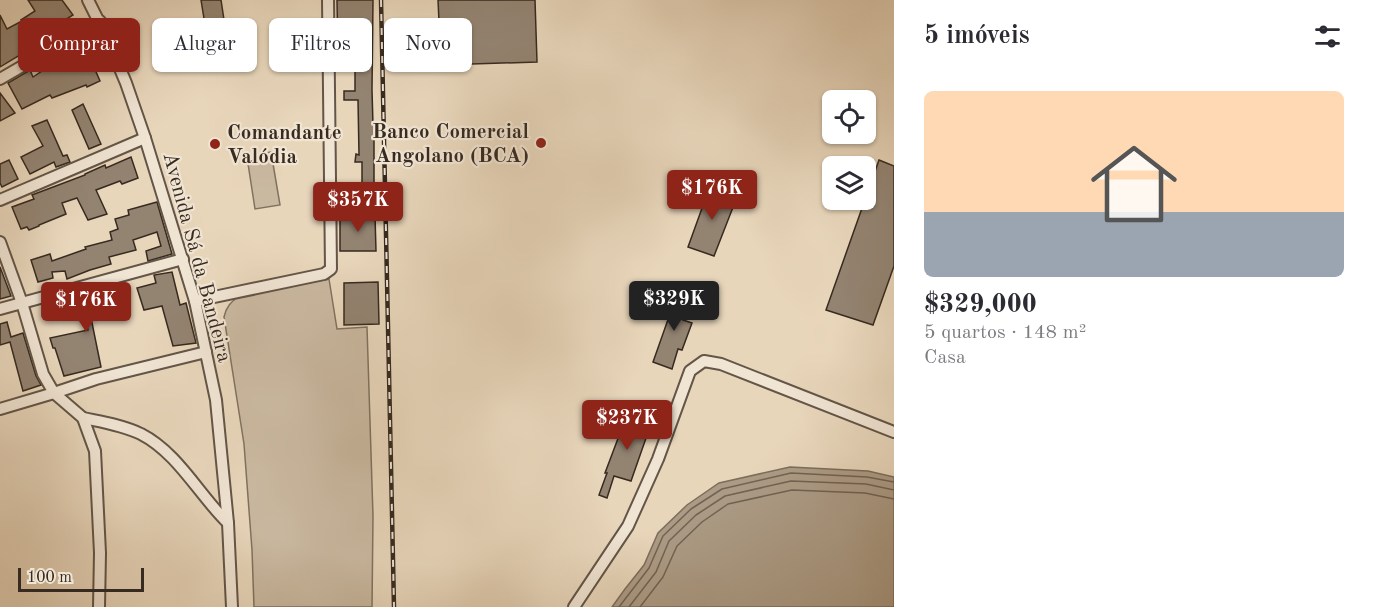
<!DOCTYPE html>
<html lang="pt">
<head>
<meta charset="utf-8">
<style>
  body { margin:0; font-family:"Old Standard TT",serif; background:#f2f2f3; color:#2b2b33; height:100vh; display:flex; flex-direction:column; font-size:22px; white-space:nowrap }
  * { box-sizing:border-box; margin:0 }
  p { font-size:20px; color:#7c7c81 }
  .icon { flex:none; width:33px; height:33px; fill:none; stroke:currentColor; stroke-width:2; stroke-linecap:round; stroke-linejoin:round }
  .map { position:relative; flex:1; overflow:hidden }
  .panel { display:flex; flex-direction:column; background:#fff; width:480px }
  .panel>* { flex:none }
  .hud { position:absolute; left:18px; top:18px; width:570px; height:54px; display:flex; gap:12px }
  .buttons { position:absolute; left:822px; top:90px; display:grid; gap:12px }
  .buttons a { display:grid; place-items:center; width:54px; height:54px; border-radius:9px; background:#fff; box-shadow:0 2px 4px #0004; font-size:30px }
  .scale { position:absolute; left:18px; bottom:15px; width:126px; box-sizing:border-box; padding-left:6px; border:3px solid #372a20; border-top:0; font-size:16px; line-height:21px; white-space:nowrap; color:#372a20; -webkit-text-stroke:4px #f0e4d3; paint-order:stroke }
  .price { position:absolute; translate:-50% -51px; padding:0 14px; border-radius:6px; background:#8f2418; color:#fff; font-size:20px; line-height:39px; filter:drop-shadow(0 2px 3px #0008) }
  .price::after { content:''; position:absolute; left:50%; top:36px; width:18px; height:14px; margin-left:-9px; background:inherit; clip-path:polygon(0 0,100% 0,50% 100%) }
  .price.current { background:#222; color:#fff }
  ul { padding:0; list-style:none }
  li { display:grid; align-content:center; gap:12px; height:318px; padding:0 30px }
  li+li { border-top:2px solid #e1e1e2 }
  li span { display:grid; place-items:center; height:186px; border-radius:9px; color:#555 }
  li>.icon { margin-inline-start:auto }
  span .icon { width:108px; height:108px; fill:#fffc; stroke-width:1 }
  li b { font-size:26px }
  h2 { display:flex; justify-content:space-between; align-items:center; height:72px; padding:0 30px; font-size:26px }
  .pill { padding:0 21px; border-radius:9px; background:#fff; box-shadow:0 2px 4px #0004; font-size:21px; line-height:54px }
  .pill.current { background:#8f2418; color:#fff }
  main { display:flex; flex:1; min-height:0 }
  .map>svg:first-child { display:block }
</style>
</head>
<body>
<main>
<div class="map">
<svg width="894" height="607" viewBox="0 0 894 607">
  <rect width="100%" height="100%" fill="#e8d6bb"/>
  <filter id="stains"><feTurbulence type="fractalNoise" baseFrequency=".00333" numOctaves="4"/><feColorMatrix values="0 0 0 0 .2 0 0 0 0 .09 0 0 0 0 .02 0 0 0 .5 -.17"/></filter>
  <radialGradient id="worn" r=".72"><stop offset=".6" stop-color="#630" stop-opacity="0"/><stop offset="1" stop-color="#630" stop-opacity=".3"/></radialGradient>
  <!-- green -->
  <g fill="#cab9a1" stroke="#807260" stroke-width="1.5">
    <path d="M271 152 280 205 255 209 247 157Z"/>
    <path d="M329 279 337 329 367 327 373 516 372 607H254L252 550 244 444 224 317C226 307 231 302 239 296Z"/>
  </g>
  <!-- water -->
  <path fill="#ac9c86" stroke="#7d6e5d" stroke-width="1.5" d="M790 467 868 471 894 477V607H612L625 589 644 565 658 533 687 505 719 483Z"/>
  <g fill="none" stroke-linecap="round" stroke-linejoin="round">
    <!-- shore -->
    <g stroke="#726353" stroke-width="1.5">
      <path d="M619 607 649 568 663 536 691 509 722 489 791 473 867 477 894 482"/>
      <path d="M629 607 656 572 669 541 696 515 725 496 791 481 866 484 894 490"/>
      <path d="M640 607 663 577 677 546 702 522 728 504 792 490 865 493 894 499"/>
    </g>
  </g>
  <!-- building -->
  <g fill="#938371" stroke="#372a20" stroke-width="1.5">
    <path d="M28 0H62L73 15 45 32 46 33 32 41 33 43 19 52 20 55 0 67V15L7 29 22 21 21 20 35 11Z"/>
    <path d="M201 0H221L231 66 212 68Z"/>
    <path d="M337 0H373L372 90 373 125H374V187L362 186V162H355L356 154 359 155 358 100H344V91H355V58L338 57Z"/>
    <path d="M438 0H535L537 62 441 65Z"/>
    <path d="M179 35 182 64 159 67 156 38Z"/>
    <path d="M85 47 100 81 87 87 86 85 52 98 50 95 22 109 8 83 30 70 33 77 63 57Z"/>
    <path d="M0 93 15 113 0 121Z"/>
    <path d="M83 104 101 144 89 149 72 110Z"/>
    <path d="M47 120 63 156 67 155 70 162 56 167 54 162 30 174 21 157 43 146 32 126Z"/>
    <path d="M131 157 138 178 122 184 120 181 96 190 107 214 88 220 77 198 62 203 66 214 39 225V226L29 230 27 227 21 229 12 207 34 199 32 195 85 175V174L105 165 106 168Z"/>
    <path d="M9 160 18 179 2 187 0 183V164Z"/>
    <path d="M879 160 894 166V266L873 325 826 310Z"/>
    <path d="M710 186 737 197 714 256 688 247Z"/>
    <path d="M157 202 172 254 148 261 146 251 161 246 157 232 133 240 136 250 109 257 111 264 90 270 67 279 65 271 52 272 53 278 38 282 31 260 50 254 52 261 86 249 85 247 112 240 110 232 118 229 115 219 129 215 128 210Z"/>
    <path d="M375 215 376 251H340V216Z"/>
    <path d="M0 267 11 296 0 299Z"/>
    <path d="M172 272 180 305 186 303 196 343 173 346 162 306 144 310 137 288 156 283 154 275Z"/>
    <path d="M378 282 379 324 344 325V283Z"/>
    <path d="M118 285 124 305 121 306 122 310 103 314 91 318 101 367 64 376 55 348H53L50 338 88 330 79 297Z"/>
    <path d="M684 291 692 294 683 320 692 323 682 350 678 349 672 369 653 362 677 294 682 295Z"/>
    <path d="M7 322 11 337 23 333 36 376 41 385 23 391 10 342 0 345V324Z"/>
    <path d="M628 412 652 421 631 481 614 476 607 498 599 495 607 473H605Z"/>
  </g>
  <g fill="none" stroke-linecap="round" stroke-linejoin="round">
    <!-- minor casing -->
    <g stroke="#635547" stroke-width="14">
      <g id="minor">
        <path d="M88 0 108 40 126 83 145 138 195 301 216 400 228 523 232 607"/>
        <path d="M0 79 100 21"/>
        <path d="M0 200 145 138"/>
        <path d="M0 242 22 303 43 374 54 393 83 418 95 451 100 553 99 607"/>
        <path d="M195 301 324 274 331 269 328 0"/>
        <path d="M0 309 183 259"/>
        <path d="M0 409 54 393 96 379 206 352"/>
        <path d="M83 418C102 422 122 425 141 434 178 453 199 495 228 523"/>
        <path d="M574 607 628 526 658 459 690 371 704 361 721 364 894 432"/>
      </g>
    </g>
    <!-- minor -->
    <use href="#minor" stroke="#f0e4d3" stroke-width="10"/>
    <!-- rail casing -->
    <g stroke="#372a20" stroke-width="4.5">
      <path id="rail" d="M381 0 394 607"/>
    </g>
    <!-- rail -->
    <use href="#rail" stroke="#f0e4d3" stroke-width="2" stroke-dasharray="7" stroke-linecap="butt"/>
  </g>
  <!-- markers -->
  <g fill="#8f2418" stroke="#f0e4d3" stroke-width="2">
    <circle cx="541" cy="143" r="6"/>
    <circle cx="215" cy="144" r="6"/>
  </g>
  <g text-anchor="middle" stroke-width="4.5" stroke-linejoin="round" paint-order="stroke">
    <!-- poi labels -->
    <g font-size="21" font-weight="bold" fill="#372a20" stroke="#f0e4d3" text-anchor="end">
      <text x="529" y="138">Banco Comercial<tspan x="529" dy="24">Angolano (BCA)</tspan></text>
      <text x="227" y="139" text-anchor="start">Comandante<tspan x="227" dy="24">Valódia</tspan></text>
    </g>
    <!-- street labels -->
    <g font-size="21" fill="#372a20" stroke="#f0e4d3">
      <text transform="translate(198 257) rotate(75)" y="7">Avenida Sá da Bandeira</text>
    </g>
  </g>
  <rect width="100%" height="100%" filter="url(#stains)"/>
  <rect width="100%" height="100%" fill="url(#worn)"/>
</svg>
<div class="buttons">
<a><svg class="icon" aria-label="locate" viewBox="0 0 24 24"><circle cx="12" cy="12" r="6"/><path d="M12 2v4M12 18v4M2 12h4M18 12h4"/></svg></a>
<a><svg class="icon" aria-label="layers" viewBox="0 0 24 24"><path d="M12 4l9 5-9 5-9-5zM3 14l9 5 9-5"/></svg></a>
</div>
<div class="scale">100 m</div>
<b class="price" style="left:712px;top:221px">$176K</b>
<b class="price" style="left:358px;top:233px">$357K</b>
<b class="price current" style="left:674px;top:332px">$329K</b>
<b class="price" style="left:86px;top:333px">$176K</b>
<b class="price" style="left:627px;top:451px">$237K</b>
<div class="hud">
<a class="pill current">Comprar</a>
<a class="pill">Alugar</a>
<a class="pill">Filtros</a>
<a class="pill">Novo</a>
</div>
</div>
<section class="panel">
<h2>5 imóveis<svg class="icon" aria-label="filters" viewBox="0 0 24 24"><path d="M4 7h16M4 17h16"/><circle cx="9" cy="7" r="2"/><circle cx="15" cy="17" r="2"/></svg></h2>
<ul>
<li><span style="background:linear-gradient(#ffd9b3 65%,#9aa5b1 0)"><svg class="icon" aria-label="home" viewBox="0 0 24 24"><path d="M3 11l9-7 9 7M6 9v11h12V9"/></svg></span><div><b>$329,000</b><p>5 quartos · 148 m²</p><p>Casa</p></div></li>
</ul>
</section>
</main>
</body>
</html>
